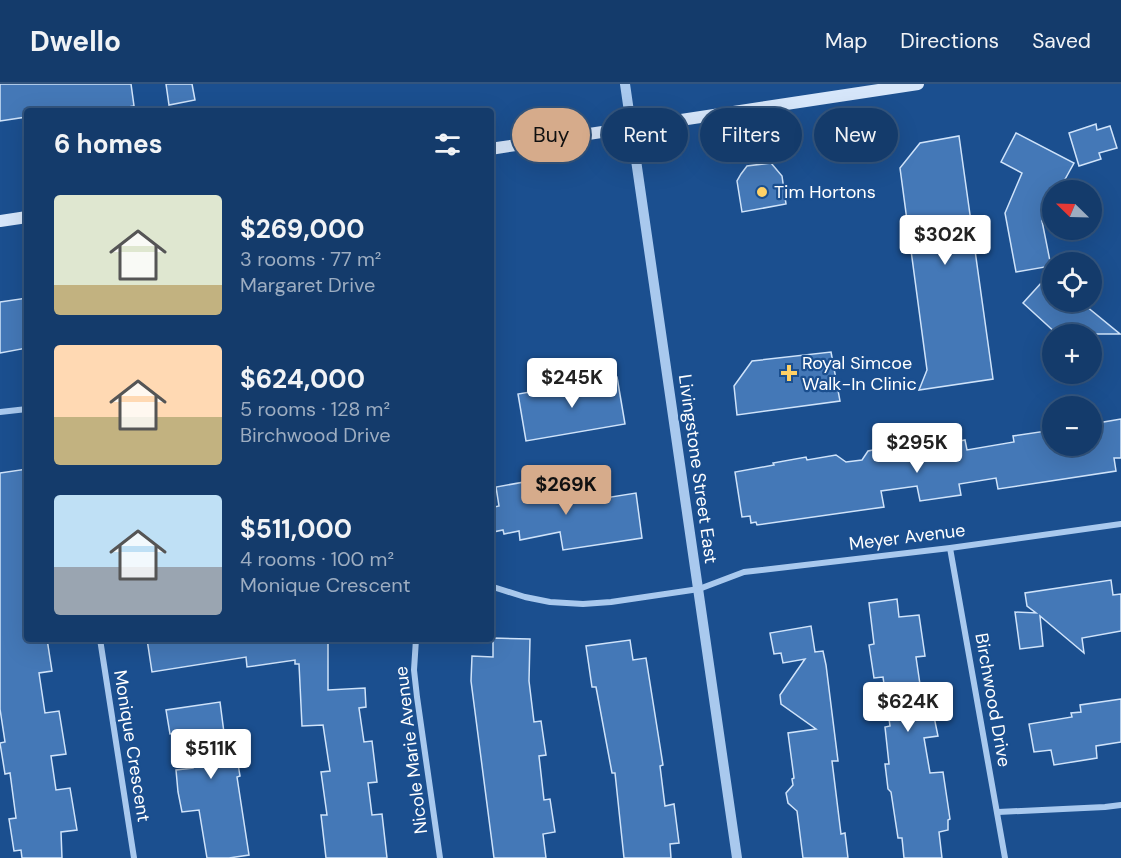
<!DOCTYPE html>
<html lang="en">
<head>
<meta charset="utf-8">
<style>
  body { margin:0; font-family:"DM Sans",sans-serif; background:#214673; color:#f1f3f6; height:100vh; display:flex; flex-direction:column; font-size:22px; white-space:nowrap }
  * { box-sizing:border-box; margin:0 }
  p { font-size:20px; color:#9dadc1 }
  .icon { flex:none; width:33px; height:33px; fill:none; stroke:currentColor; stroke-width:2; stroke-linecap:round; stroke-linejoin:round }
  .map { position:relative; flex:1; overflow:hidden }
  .sheet { position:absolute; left:24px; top:24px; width:470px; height:534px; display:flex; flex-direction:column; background:#143b6b; border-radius:6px; box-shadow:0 6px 24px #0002,0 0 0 2px #33557e }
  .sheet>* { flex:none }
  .guide { position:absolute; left:512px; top:24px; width:519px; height:54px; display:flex; gap:12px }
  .needle { width:39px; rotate:293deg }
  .tools { position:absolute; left:1042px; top:96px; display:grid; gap:12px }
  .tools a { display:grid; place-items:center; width:60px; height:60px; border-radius:50%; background:#143b6b; box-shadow:0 6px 24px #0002,0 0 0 2px #33557e; font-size:30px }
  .price { position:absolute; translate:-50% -51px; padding:0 14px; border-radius:6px; background:#fff; color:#222; font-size:20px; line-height:39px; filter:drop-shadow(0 2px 3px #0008) }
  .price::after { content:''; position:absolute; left:50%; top:36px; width:18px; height:14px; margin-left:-9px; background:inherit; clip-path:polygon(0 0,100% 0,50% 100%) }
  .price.selected { background:#d6ab8b; color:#111 }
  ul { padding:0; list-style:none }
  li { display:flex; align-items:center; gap:18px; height:150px; padding:0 30px }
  li span { display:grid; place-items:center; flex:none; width:168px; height:120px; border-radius:6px; color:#555 }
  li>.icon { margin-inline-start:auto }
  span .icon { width:72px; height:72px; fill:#fffc; stroke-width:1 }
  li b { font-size:26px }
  h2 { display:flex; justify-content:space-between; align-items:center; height:72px; padding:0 30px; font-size:26px }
  .tag { padding:0 21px; border-radius:27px; background:#143b6b; box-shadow:0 6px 24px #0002,0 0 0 2px #33557e; font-size:21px; line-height:54px }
  .tag.selected { background:#d6ab8b; color:#111 }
  header { display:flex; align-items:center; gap:36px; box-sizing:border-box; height:84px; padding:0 30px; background:#143b6b; border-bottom:2px solid #33557e }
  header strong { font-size:28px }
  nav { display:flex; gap:33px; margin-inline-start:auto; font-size:21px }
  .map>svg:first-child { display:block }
</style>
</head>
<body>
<header>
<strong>Dwello</strong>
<nav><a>Map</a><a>Directions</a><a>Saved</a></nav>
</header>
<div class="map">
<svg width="1121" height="774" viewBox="0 0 1121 774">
  <rect width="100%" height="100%" fill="#1b4f8f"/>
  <!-- building -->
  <g fill="#4478b7" stroke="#cfe3fa" stroke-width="1.5">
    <path d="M0 0H131L134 22 104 27H25L26 33 0 37Z"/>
    <path d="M166 0H192L195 16 169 21Z"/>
    <path d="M1096 40 1097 46 1110 42 1117 64 1099 69 1101 75 1079 82 1069 49Z"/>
    <path d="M1016 49 1074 79 1059 106H1053V113L1042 137 1051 182 1016 188 1005 129 1022 89 1001 78Z"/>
    <path d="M959 52 993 295 919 306 927 286 900 84 920 59Z"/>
    <path d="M771 79 782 92 786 120 742 128 737 97 741 90 747 82Z"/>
    <path d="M1053 186V218H1081L1120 250H1057L1023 219Z"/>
    <path d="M27 214V264L0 269V218Z"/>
    <path d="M831 268 840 317 737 331 734 302 752 277Z"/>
    <path d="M617 293 625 340 526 357 518 310Z"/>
    <path d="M1121 335V374H1114L1116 387 998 405 996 394 959 400 961 411 920 417 917 402 881 407 884 423 757 441 756 438 751 439 750 432 742 433 735 388 774 381 773 379 806 373 807 376 836 371 846 378 862 376 868 367 878 365 896 377 934 371 932 361 939 360 943 353 953 352 960 357 965 356 967 366 1014 358 1013 352 1053 346V362H1092V340Z"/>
    <path d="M27 385V490H23L27 555H47L52 587 39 589 45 629 59 627 66 670 51 672 56 706 70 704 77 746 61 748 62 774H22L21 766 14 767 9 735 16 734 10 689 5 690 0 659 5 658 0 625V389Z"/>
    <path d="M530 397 531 408 577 401 580 418 636 409 642 454 563 466 560 448 520 456 519 447 504 450 503 446 493 448 490 424 499 422 496 403Z"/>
    <path d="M1111 496 1113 511 1121 510V547L1082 554 1084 569 1040 532 1043 562 1020 565 1015 528 1036 529 1027 522 1025 509Z"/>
    <path d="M897 515 899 533 919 531 925 572 916 573 922 614 930 613 938 652 924 654 930 689 943 688 950 735 948 736V746L939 748 942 774H904L902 754H898L891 708 888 705 885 680H889L885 643 890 642 883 593 874 594 869 561 874 560 869 519Z"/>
    <path d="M811 542 815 568 823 567 826 581 838 677H832L841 750 845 749 848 774H803L797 727 788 719 786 709 793 701 792 695 794 694 788 649 816 645 781 620 780 611 805 575 783 579 781 569 774 570 770 549Z"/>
    <path d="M493 554 530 555 529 597 534 638 541 637 546 671 539 672 544 716 550 715 555 748 543 750 546 774H494L471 597 472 572 493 573Z"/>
    <path d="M147 555H328V606L365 604 366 623 359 624 364 658 372 657 377 698 368 699 372 731 382 730 387 774H326L321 731H327L321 688 330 687 323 641 302 642 299 580H295V576L247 583 246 573 152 588Z"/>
    <path d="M630 556 633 576 646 574 663 681 660 682 665 722 674 720 679 759 670 760 671 774H624L615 689H612L596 603H592L586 562Z"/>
    <path d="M1121 615V658L1096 662 1097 674 1054 681 1051 666 1034 668 1029 640 1072 633 1071 629 1081 628 1080 621Z"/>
    <path d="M220 618 226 664 235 662 240 692 237 693 249 771 229 774H207L199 726 182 728 178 708 176 686 193 684 188 648 170 650 166 626Z"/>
  </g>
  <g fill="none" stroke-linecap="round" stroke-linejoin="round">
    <!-- minor -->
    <g stroke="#a9c9ee" stroke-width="6">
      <path d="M0 328 27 325"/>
      <path d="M950 464 1005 774"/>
      <path d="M490 502 525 513 550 518 583 520 611 518 699 505 744 488 950 464 1121 440"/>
      <path d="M100 555 134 774"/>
      <path d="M416 555 414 586 417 613 440 774"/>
      <path d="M998 728 1105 723 1121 721"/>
    </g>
    <!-- tertiary -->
    <path stroke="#a9c9ee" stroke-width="10" d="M625 0 737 774"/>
    <!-- secondary -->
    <g stroke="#d6e6fa" stroke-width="12">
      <path d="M490 65 918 0"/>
      <path d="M0 137 27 133"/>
    </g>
  </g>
  <!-- markers -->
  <g fill="#ffd166" stroke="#1b4f8f" stroke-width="2">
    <circle cx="762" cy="108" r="6"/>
    <path d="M786 280h6v6h6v6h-6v6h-6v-6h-6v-6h6z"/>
  </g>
  <g text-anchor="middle" stroke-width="4.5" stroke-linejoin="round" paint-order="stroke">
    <!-- poi labels -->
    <g font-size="18" fill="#fff" stroke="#1b4f8f" text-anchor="start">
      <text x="774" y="114">Tim Hortons</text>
      <text x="802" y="285">Royal Simcoe<tspan x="802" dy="21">Walk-In Clinic</tspan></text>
    </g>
    <!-- street labels -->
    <g font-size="18" fill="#fff" stroke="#1b4f8f">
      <text transform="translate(698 385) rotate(82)" y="6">Livingstone Street East</text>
      <text transform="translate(907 453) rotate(-7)" y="6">Meyer Avenue</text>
      <text transform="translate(993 616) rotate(80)" y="6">Birchwood Drive</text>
      <text transform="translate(132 662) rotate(81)" y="6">Monique Crescent</text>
      <text transform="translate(411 666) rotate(-97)" y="6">Nicole Marie Avenue</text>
    </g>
  </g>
</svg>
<div class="tools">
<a><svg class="needle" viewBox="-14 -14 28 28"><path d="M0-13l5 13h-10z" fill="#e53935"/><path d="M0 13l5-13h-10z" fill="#9dadc1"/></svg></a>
<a><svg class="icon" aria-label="locate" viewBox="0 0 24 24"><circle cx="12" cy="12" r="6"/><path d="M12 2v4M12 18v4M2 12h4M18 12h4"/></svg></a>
<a>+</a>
<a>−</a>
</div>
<b class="price" style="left:945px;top:182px">$302K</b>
<b class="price" style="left:572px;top:325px">$245K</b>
<b class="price" style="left:917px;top:390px">$295K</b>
<b class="price selected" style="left:566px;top:432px">$269K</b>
<b class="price" style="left:908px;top:649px">$624K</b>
<b class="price" style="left:211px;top:696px">$511K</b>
<div class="guide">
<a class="tag selected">Buy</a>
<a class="tag">Rent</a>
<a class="tag">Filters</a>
<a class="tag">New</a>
</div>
<section class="sheet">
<h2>6 homes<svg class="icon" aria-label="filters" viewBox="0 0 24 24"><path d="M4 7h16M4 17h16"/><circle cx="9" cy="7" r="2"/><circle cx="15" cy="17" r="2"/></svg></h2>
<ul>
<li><span style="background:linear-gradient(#dfe7d0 75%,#c2b280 0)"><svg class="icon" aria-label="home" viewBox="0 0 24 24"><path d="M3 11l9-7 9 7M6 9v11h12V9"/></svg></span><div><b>$269,000</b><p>3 rooms · 77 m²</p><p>Margaret Drive</p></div></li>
<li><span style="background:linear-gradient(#ffd9b3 60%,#c2b280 0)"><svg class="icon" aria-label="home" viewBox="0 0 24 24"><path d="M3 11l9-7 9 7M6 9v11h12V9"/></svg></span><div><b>$624,000</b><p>5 rooms · 128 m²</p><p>Birchwood Drive</p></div></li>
<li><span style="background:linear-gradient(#bfe0f5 60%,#9aa5b1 0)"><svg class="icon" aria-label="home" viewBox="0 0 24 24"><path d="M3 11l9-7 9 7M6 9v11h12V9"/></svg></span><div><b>$511,000</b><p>4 rooms · 100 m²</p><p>Monique Crescent</p></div></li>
</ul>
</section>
</div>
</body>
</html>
